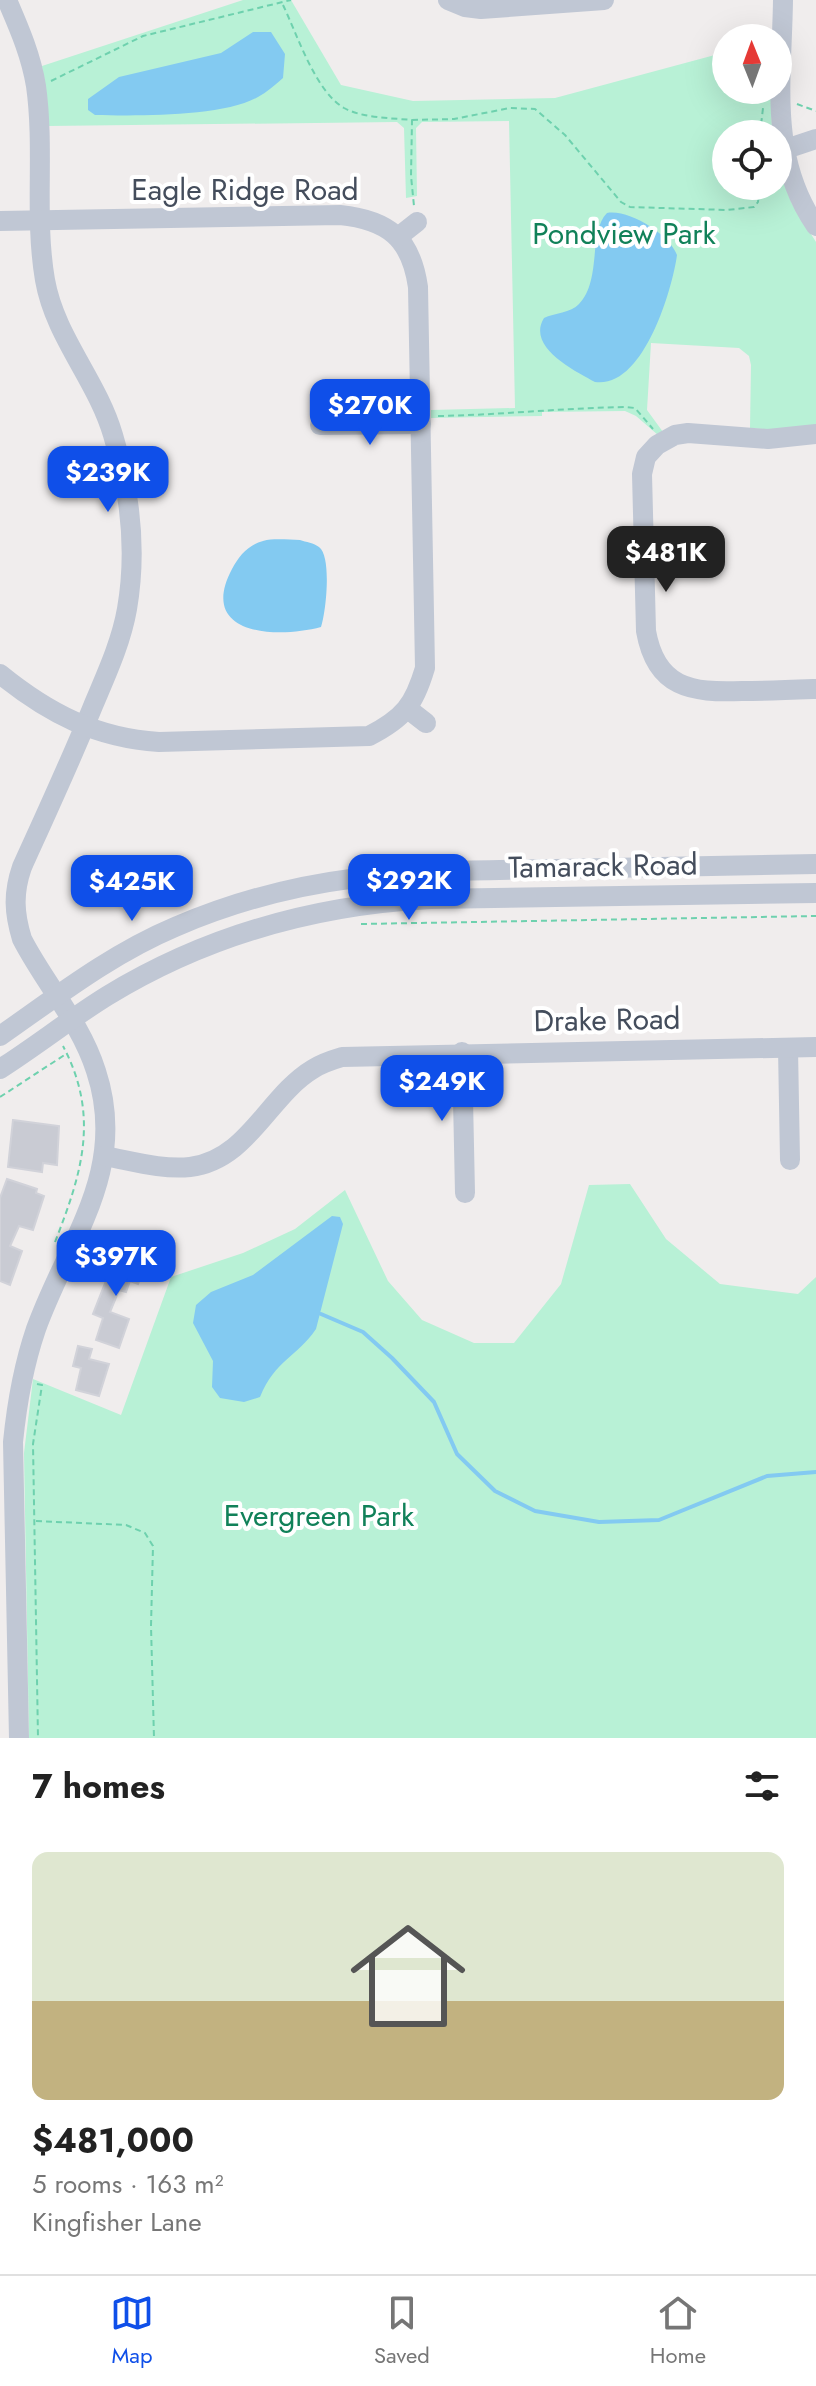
<!DOCTYPE html>
<html lang="en">
<head>
<meta charset="utf-8">
<style>
  body { margin:0; font-family:Jost,sans-serif; background:#f2f2f2; color:#222; height:100vh; display:flex; flex-direction:column; font-size:30px; white-space:nowrap }
  * { box-sizing:border-box; margin:0 }
  p { font-size:26px; color:#767676 }
  .icon { flex:none; width:44px; height:44px; fill:none; stroke:currentColor; stroke-width:2; stroke-linecap:round; stroke-linejoin:round }
  .map { position:relative; height:1738px; overflow:hidden }
  .side { display:flex; flex-direction:column; background:#fff; flex:1 }
  .side>* { flex:none }
  .needle { width:52px; rotate:359deg }
  .tools { position:absolute; left:712px; top:24px; display:grid; gap:16px }
  .tools a { display:grid; place-items:center; width:80px; height:80px; border-radius:50%; background:#fff; box-shadow:0 8px 32px #0002; font-size:40px }
  .price { position:absolute; translate:-50% -68px; padding:0 18px; border-radius:16px; background:#0f4fe9; color:#fff; font-size:26px; line-height:52px; filter:drop-shadow(0 2px 4px #0008) }
  .price::after { content:''; position:absolute; left:50%; top:48px; width:24px; height:18px; margin-left:-12px; background:inherit; clip-path:polygon(0 0,100% 0,50% 100%) }
  .price.on { background:#222; color:#fff }
  ul { padding:0; list-style:none }
  li { display:grid; align-content:center; gap:16px; height:424px; padding:0 32px }
  li span { display:grid; place-items:center; height:248px; border-radius:16px; color:#555 }
  li>.icon { margin-inline-start:auto }
  span .icon { width:144px; height:144px; fill:#fffc; stroke-width:1 }
  li b { font-size:34px }
  h2 { display:flex; justify-content:space-between; align-items:center; height:96px; padding:0 32px; font-size:34px }
  .tabs { display:flex; justify-content:space-around; align-items:center; height:112px; border-top:2px solid #e0e0e0; background:#fff; font-size:22px; color:#767676 }
  .tabs a { display:grid; justify-items:center; gap:4px }
  .tabs .on { color:#0f4fe9 }
  .map>svg:first-child { display:block }
</style>
</head>
<body>
<div class="map">
<svg width="816" height="1738" viewBox="0 0 816 1738">
  <rect width="100%" height="100%" fill="#f0eded"/>
  <!-- green -->
  <g fill="#b8f1d6">
    <path d="M243 0H291L341 85 413 101 555 98 726 52V90H771L772 134H726V186H778V167L792 204 816 242V425L784 431 750 428 751 365 749 356 739 348 651 343 647 410 663 432 658 435 636 416 625 411 542 412V416L431 418V410L515 408 509 121 422 122 416 128 417 196 406 198 404 128 397 122 48 126 42 66Z"/>
    <path d="M630 1184 666 1239 720 1284 798 1294 816 1277V1738H29L24 1453 33 1379 121 1415 171 1277 243 1253 295 1229 345 1190 388 1281 422 1320 474 1343H514L561 1284 589 1185Z"/>
  </g>
  <!-- water -->
  <g fill="#83caf1">
    <path d="M253 32H271L285 54 283 78C275 85 267 92 258 97 224 117 135 116 95 115L88 110V99L119 77 221 53Z"/>
    <path d="M607 213C629 209 669 234 677 255 672 291 643 389 595 382 575 371 526 347 544 318 554 313 571 313 579 304 602 280 588 232 607 213Z"/>
    <path d="M300 540C306 542 314 543 319 547 332 556 326 613 321 627 276 639 197 635 232 569 239 556 248 545 263 541 274 538 289 540 300 540Z"/>
    <path d="M332 1216 340 1217 343 1224 316 1329C296 1358 276 1359 260 1397L244 1402 220 1398 212 1387 213 1361 193 1323 196 1305 211 1292 253 1275Z"/>
  </g>
  <g fill="none" stroke-linecap="round" stroke-linejoin="round">
    <!-- stream -->
    <path stroke="#83caf1" stroke-width="4" d="M321 1314 363 1332 392 1358 434 1402 457 1454 495 1491 535 1511 599 1522 659 1520 767 1476 816 1472"/>
  </g>
  <!-- building -->
  <g fill="#c9cbd3" stroke="#d1d2d9" stroke-width="2">
    <path d="M13 1120 59 1126 57 1165 43 1163 42 1172 8 1167Z"/>
    <path d="M7 1179 37 1189 36 1193 44 1196 33 1230 19 1226 10 1246 22 1251 10 1285 0 1281V1198Z"/>
    <path d="M120 1245 133 1250 129 1261 137 1263 135 1271 142 1274 138 1284 130 1281 126 1292 119 1290 110 1312 129 1319 119 1348 96 1340 103 1318 93 1314Z"/>
    <path d="M78 1346 92 1349 89 1359 109 1364 99 1396 76 1390 81 1368 73 1366Z"/>
  </g>
  <g fill="none" stroke-linecap="round" stroke-linejoin="round">
    <!-- path -->
    <g stroke="#6ed1ae" stroke-width="2" stroke-dasharray="6 4" stroke-linecap="butt">
      <path d="M283 5C297 34 315 91 344 108 362 118 391 118 412 120L411 176 414 206"/>
      <path d="M51 81 143 36 291 0"/>
      <path d="M797 104 816 111"/>
      <path d="M412 120 454 119 510 108 535 109 565 135 621 202 630 207 727 210 754 207 758 202 760 186"/>
      <path d="M760 134 763 108"/>
      <path d="M438 416C501 415 562 408 625 407L635 408 653 429"/>
      <path d="M361 924 816 916"/>
      <path d="M0 1097 66 1054"/>
      <path d="M55 1242C82 1173 100 1116 63 1046"/>
      <path d="M37 1384 42 1385 33 1444 38 1738"/>
      <path d="M36 1521 126 1525 145 1533 153 1546 151 1626 154 1738"/>
    </g>
    <!-- minor -->
    <g stroke="#c0c7d4" stroke-width="20">
      <path d="M7 0C19 28 31 55 36 86 45 150 34 216 45 280 55 337 97 380 113 435 130 491 137 551 127 609 121 643 106 675 93 706 71 760 46 814 22 867 13 893 14 913 22 939 45 984 80 1021 96 1071 129 1171 68 1240 36 1329 23 1367 17 1402 13 1442L19 1738"/>
      <path d="M448 0 465 7 481 9 604 0"/>
      <path d="M783 0C782 79 768 157 816 226"/>
      <path d="M783 150 816 139"/>
      <path d="M0 221 340 215C388 220 411 238 418 287L425 668C414 705 404 718 369 736L159 742C96 738 48 713 0 674"/>
      <path d="M398 237 417 222"/>
      <path d="M320 425 421 424"/>
      <path d="M816 434 768 439 688 433 675 435 657 445 646 457 642 474 646 631C656 688 691 693 742 691 767 691 791 690 816 689"/>
      <path d="M408 709 426 723"/>
      <path d="M0 1036C56 997 111 954 175 927 307 870 415 871 555 869 642 867 729 866 816 864"/>
      <path d="M788 1048 790 1160"/>
      <path d="M462 1052 465 1193"/>
      <path d="M0 1069C36 1046 70 1019 107 996 207 935 314 905 431 899L816 893"/>
      <path d="M104 1156C132 1161 162 1170 190 1167 248 1160 268 1096 313 1069 322 1063 332 1060 342 1057L816 1047"/>
    </g>
  </g>
  <g text-anchor="middle" stroke-width="8" stroke-linejoin="round" paint-order="stroke">
    <!-- street labels -->
    <g font-size="30" fill="#444d5c" stroke="#fff">
      <text x="245" y="200">Eagle Ridge Road</text>
      <text transform="translate(603 866) rotate(-1)" y="10">Tamarack Road</text>
      <text transform="translate(607 1020) rotate(-1)" y="10">Drake Road</text>
    </g>
    <!-- park labels -->
    <g font-size="30" fill="#118159" stroke="#fff">
      <text x="624" y="244">Pondview Park</text>
      <text x="319" y="1526">Evergreen Park</text>
    </g>
  </g>
</svg>
<div class="tools">
<a><svg class="needle" viewBox="-14 -14 28 28"><path d="M0-13l5 13h-10z" fill="#e53935"/><path d="M0 13l5-13h-10z" fill="#767676"/></svg></a>
<a><svg class="icon" aria-label="locate" viewBox="0 0 24 24"><circle cx="12" cy="12" r="6"/><path d="M12 2v4M12 18v4M2 12h4M18 12h4"/></svg></a>
</div>
<b class="price" style="left:370px;top:447px">$270K</b>
<b class="price" style="left:108px;top:514px">$239K</b>
<b class="price on" style="left:666px;top:594px">$481K</b>
<b class="price" style="left:409px;top:922px">$292K</b>
<b class="price" style="left:132px;top:923px">$425K</b>
<b class="price" style="left:442px;top:1123px">$249K</b>
<b class="price" style="left:116px;top:1298px">$397K</b>
</div>
<section class="side">
<h2>7 homes<svg class="icon" aria-label="filters" viewBox="0 0 24 24"><path d="M4 7h16M4 17h16"/><circle cx="9" cy="7" r="2"/><circle cx="15" cy="17" r="2"/></svg></h2>
<ul>
<li><span style="background:linear-gradient(#dfe7d0 60%,#c2b280 0)"><svg class="icon" aria-label="home" viewBox="0 0 24 24"><path d="M3 11l9-7 9 7M6 9v11h12V9"/></svg></span><div><b>$481,000</b><p>5 rooms · 163 m²</p><p>Kingfisher Lane</p></div></li>
</ul>
</section>
<nav class="tabs">
<a class="on"><svg class="icon" aria-label="map" viewBox="0 0 24 24"><path d="M3 6l6-2 6 2 6-2v14l-6 2-6-2-6 2zM9 4v14M15 6v14"/></svg>Map</a>
<a><svg class="icon" aria-label="saved" viewBox="0 0 24 24"><path d="M7 4h10v16l-5-4-5 4z"/></svg>Saved</a>
<a><svg class="icon" aria-label="home" viewBox="0 0 24 24"><path d="M3 11l9-7 9 7M6 9v11h12V9"/></svg>Home</a>
</nav>
</body>
</html>
